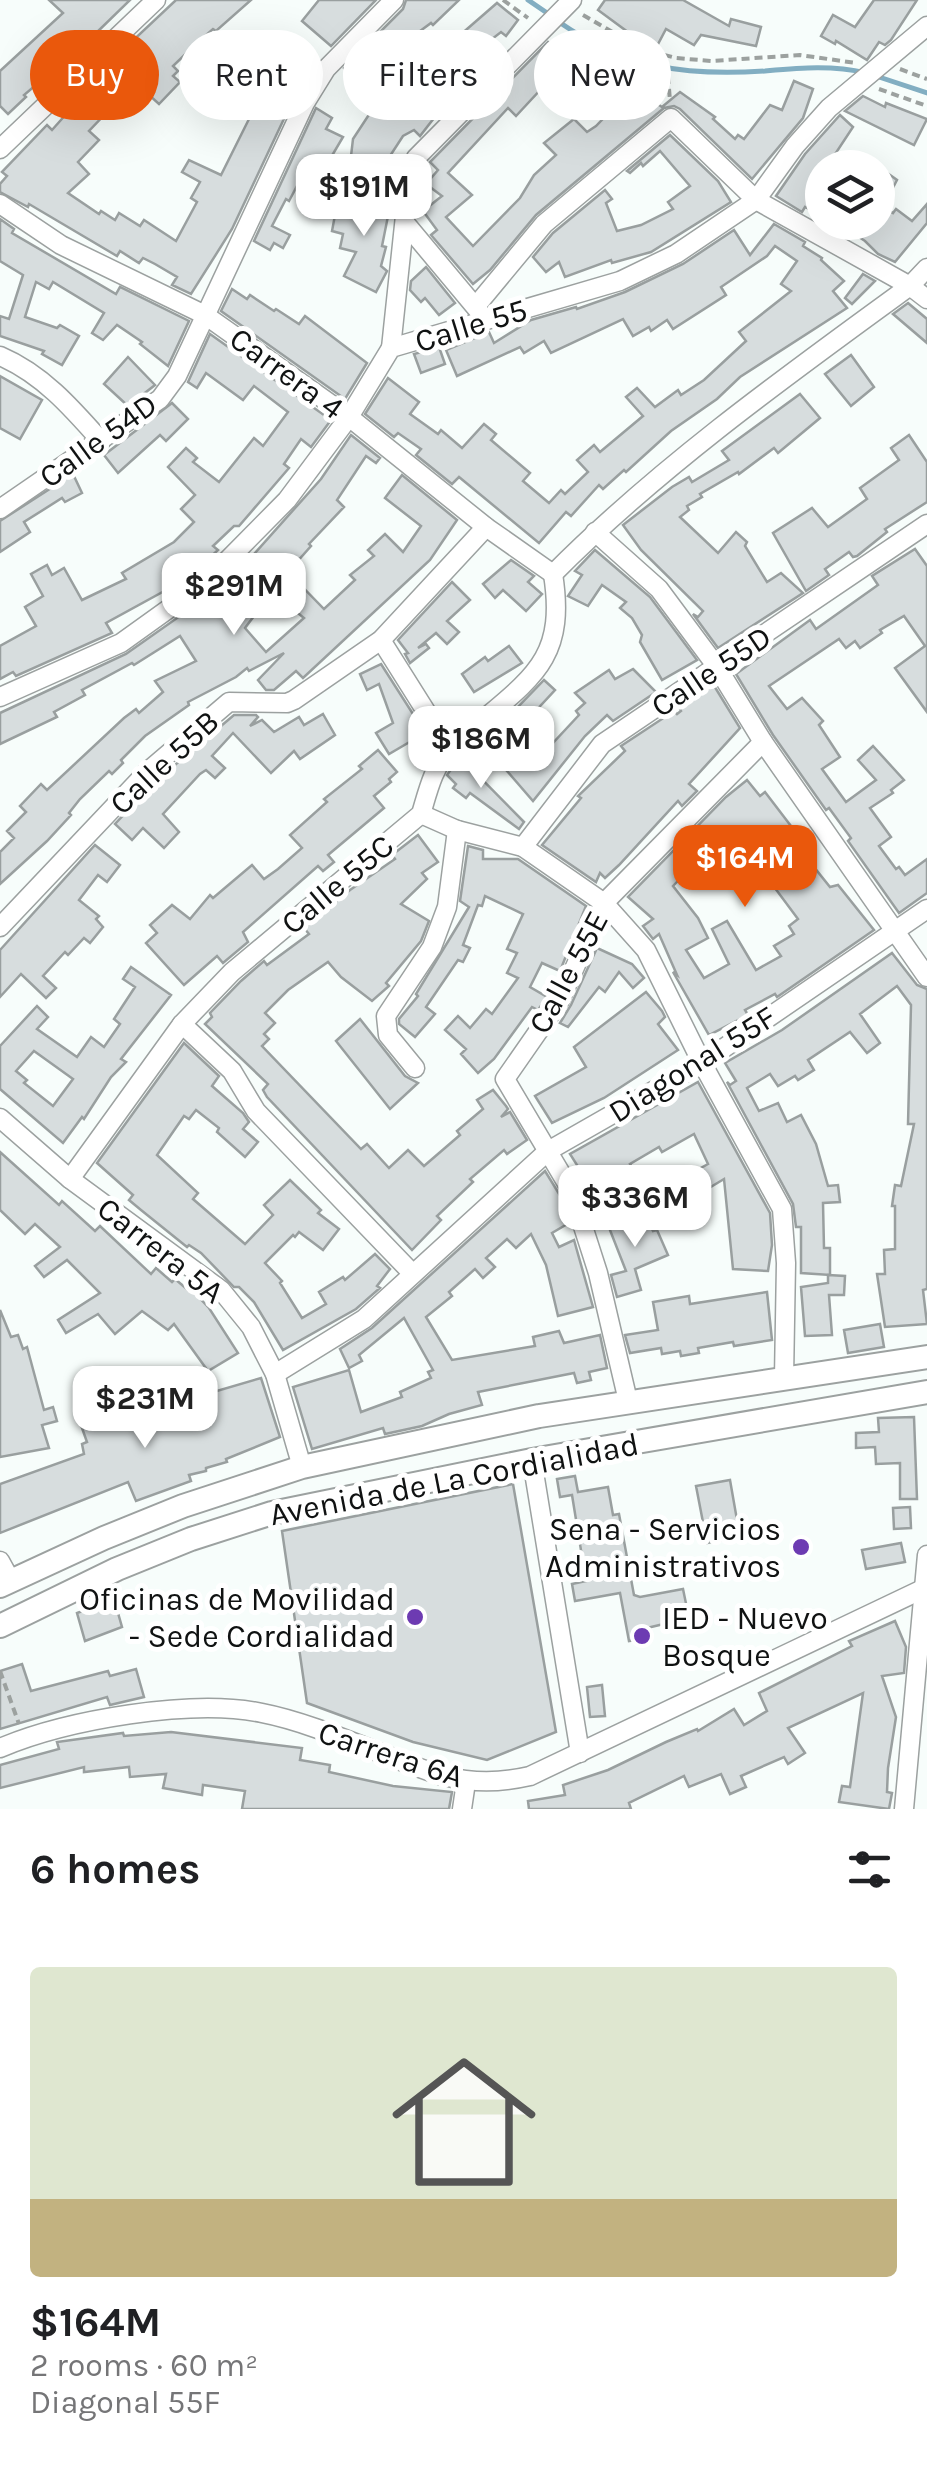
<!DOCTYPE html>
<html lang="en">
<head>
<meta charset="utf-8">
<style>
  body { margin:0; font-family:Karla,sans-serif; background:#f2f2f2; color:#202124; height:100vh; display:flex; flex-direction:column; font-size:38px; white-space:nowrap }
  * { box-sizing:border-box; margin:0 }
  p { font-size:32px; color:#757577 }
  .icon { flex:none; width:55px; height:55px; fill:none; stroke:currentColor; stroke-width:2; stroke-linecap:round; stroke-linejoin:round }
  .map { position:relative; height:1809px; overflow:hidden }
  .side { display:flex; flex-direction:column; background:#fff; flex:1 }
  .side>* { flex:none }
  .guide { position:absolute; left:30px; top:30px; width:868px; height:90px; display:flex; gap:20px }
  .fabs { position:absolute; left:805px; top:150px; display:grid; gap:20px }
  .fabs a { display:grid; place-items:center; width:90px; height:90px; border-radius:50%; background:#fff; box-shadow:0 10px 40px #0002; font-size:50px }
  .price { position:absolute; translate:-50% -85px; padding:0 22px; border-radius:20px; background:#fff; color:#222; font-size:32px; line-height:65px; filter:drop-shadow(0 2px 5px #0008) }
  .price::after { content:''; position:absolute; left:50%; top:60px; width:30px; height:22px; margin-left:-15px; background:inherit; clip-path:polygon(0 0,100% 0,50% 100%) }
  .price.on { background:#ea580c; color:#fff }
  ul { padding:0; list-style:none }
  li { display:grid; align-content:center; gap:20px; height:530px; padding:0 30px }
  li span { display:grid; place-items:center; height:310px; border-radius:10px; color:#555 }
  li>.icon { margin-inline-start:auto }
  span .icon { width:180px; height:180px; fill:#fffc; stroke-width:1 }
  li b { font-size:42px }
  h2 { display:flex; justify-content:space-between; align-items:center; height:120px; padding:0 30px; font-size:42px }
  .tag { padding:0 35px; border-radius:45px; background:#fff; box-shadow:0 10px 40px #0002; font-size:35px; line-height:90px }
  .tag.on { background:#ea580c; color:#fff }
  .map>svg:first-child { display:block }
</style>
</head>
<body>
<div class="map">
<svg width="927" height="1809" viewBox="0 0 927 1809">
  <rect width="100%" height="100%" fill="#f7fdfb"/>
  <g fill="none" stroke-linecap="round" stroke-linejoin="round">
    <!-- stream -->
    <g stroke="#82aec2" stroke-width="5">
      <path d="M528 0 550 15"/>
      <path d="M559 22C627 69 685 76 765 71 800 68 832 65 866 73"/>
      <path d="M876 76 927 93"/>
    </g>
  </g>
  <!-- building -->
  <g fill="#d7ddde" stroke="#999f9f" stroke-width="2.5" fill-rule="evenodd">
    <path d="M49 0H130L90 39 24 95 26 97 8 114 0 106V71L63 13Z"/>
    <path d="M176 0H251L216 31 213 29 198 42 173 66 178 71 173 76 180 82 159 104 147 93 134 106 129 101 115 114 110 109 89 131 99 140 78 162 89 174 68 193 99 214 101 211 115 220 119 213 140 226 144 220 176 241 197 202 191 198 200 182 182 172 189 160 221 175 253 111 231 96 246 76 256 84 277 54 300 73 280 100 290 106 232 229 191 294 172 285 177 277 155 264 143 258 139 263 120 251 117 256 29 204 28 207 0 192V184L7 176 2 172 47 125 52 130 127 46Z"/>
    <path d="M319 0H376L331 46 302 21Z"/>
    <path d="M406 0H459L433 25 431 23 385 57 391 67 388 70 400 84 405 79 422 94 445 64 436 56 497 3 518 20 506 36 501 32 474 53 480 58 459 80 462 82 420 136 414 130 403 136 388 159 392 160 380 184 363 175 366 163 351 156 353 139 378 101 344 68 403 9Z"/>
    <path d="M605 0H683L729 26 731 19 761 27 756 46 701 35 694 45 666 29 657 46 634 33 632 35 598 10Z"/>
    <path d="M874 0H917L891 40 885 45 879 42 867 60 836 41 835 44 821 36 833 15 855 27Z"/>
    <path d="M548 42 574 63 550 93 543 87 516 116 508 108 448 173 472 195 446 217 473 246 520 198 534 175 556 155 544 143 574 119 587 132 596 126 619 102 614 99 626 83 662 107 680 92 715 117 713 119 735 139 738 135 744 139 770 105 782 110 794 81 813 89 803 118 752 179 680 109 674 106 664 108 536 215 490 270 473 284 431 235 437 230 423 211 442 196 426 184 438 170 430 162Z"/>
    <path d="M863 96 885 107 886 103 927 119 914 145 845 111Z"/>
    <path d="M316 108 332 118 326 129 343 137 310 193 297 186 289 201 286 199 272 226 290 235 283 248 274 243 270 250 254 241Z"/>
    <path d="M840 115 853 127 826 168H822V216L805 207 802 212 776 196 805 154Z"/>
    <path d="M670 135 718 181 731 202 651 252 612 263 611 260 565 277 559 262 546 272 533 257 553 233 605 190 612 199 606 203 617 231 641 225 673 209 668 202 690 186 660 151 643 166 641 163 630 173 627 171Z"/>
    <path d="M883 170 897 180 883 207 893 213 896 209 912 221 927 204V223L895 262 878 254 865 241 836 222H878V179Z"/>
    <path d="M393 191 382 246 386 247 381 266 387 271 376 292 344 276 356 252 340 248 343 234 332 231 335 215 342 217 346 193 374 197 361 224Z"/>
    <path d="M0 219 14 229 12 233 116 294 120 287 189 321 168 366 140 344 142 342 117 325 103 340 92 333 104 313 53 282 49 289 36 282 25 317 57 328 60 325 79 336 62 365 42 354 44 351 0 336V316L9 319 23 275 0 261Z"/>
    <path d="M774 224 805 242 803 246 822 258 821 260 844 281 833 291 847 308 740 377 717 399 671 431 626 472 624 470 603 489 599 485 571 516 566 512 539 543 459 477 452 484 416 455 421 449 398 433 394 437 365 414 388 378 419 402 410 414 438 434 441 430 462 448 484 424 496 434 491 440 530 473 523 481 549 503 561 490 565 494 588 472 577 460 594 445 600 452 643 416 626 397 637 388 655 407 678 390 681 395 704 380 746 341 739 332 791 291 781 284 797 261 775 246 767 256 721 287 726 295 673 329 667 320 651 331 649 327 633 336 623 319 551 353 544 341 524 353 520 347 457 376 446 350 489 332 494 343 531 320 576 307 577 309 625 292 683 264 734 230 750 255Z"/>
    <path d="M426 267 455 303 439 315 425 298 421 302 410 290 411 281Z"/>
    <path d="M863 274 875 281 852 304 845 298Z"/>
    <path d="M232 289 247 299 250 295 274 311 276 309 299 324 305 316 367 363 345 399 221 311Z"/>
    <path d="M908 303 927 319V343L893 314Z"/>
    <path d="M210 334 331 420 311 447 301 439 284 464 289 468 239 526H234L213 546 218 550 188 578 106 623 112 633 16 676 13 672 0 679V646L36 626 25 607 43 596 31 574 47 565 52 575 64 568 82 600 126 579 122 573 174 542 194 522 181 509 195 495 168 467 186 448 197 458 193 462 219 482 254 438 263 446 288 412 254 386 243 400 206 373 197 388 188 382Z"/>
    <path d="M439 347 445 364 421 373 414 354Z"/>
    <path d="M851 355 874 387 851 406 825 374Z"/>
    <path d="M128 357 155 385 128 406 104 384Z"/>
    <path d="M0 376 42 400 20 439 0 428Z"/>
    <path d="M800 394 820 418 778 453 774 448 739 474 738 472 700 494 702 497 687 506 689 510 680 517 718 553 736 532 747 542 745 546 767 582 781 573 803 593 718 648 693 614 698 617 703 611 641 550 623 525 672 487 689 477 692 482 729 460 722 451Z"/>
    <path d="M172 403 188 419 166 441 160 435 118 473 104 455Z"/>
    <path d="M351 435 380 458 376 463 366 456 337 500 344 507 309 544 311 546 288 572 324 609 355 580 350 575 374 556 368 550 385 534 403 552 421 526 385 498 402 475 457 520 430 560 303 678 296 671 274 690H266L258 680 284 653 249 671 247 668 236 677 188 702 189 705 145 736 121 760 123 763 112 774 109 771 80 799 69 813 71 815 47 841 0 884V852L14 838 7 831 26 812 20 806 41 784 47 790 124 718 136 709 139 713 163 692 155 681 196 661 180 636 134 665 132 663 82 690 85 695 54 712 57 717 0 744V713L126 654 187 611 208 601 222 586 249 568 246 563 321 479ZM272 592 304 618 266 652 245 628Z"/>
    <path d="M909 435 927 462V502L885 529 887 532 857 556 853 557 849 552 825 569 829 575 806 591 773 533 812 508 828 527 867 499 860 488 899 460 891 448Z"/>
    <path d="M73 474 82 493 65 502 62 498 24 522 30 532 0 552V521Z"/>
    <path d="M915 549 927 566V712L895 668 925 646 904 616 880 630 882 633 860 648 855 641 846 648 839 639 769 686 787 709 802 698 823 721 819 725 840 757 822 769 846 802 876 780 858 760 873 746 904 780 891 790 893 793 870 808 891 837 879 846 896 869 899 867 905 875 927 859V893L899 913 848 841 851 838 829 808 826 810 773 735 736 674 810 620 816 629 878 585 872 576Z"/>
    <path d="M595 550 650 597 697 660 662 680 640 642 642 635 632 618 620 608 626 602 602 585 588 606 568 596 582 575 575 571Z"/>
    <path d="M511 560 534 576 528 582 542 594 526 611 503 590 495 598 483 584Z"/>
    <path d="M452 582 470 600 447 621 459 632 447 644 436 633 418 648 426 644 429 648 410 663 405 654 408 653 398 640Z"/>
    <path d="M509 646 522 663 474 692 462 674 485 657 488 661Z"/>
    <path d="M381 664 429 739 420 747 413 740 389 754 376 733 393 723 379 684 367 690 360 674Z"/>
    <path d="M633 669 656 692 613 721 607 715 585 736 533 801 507 771 539 736 551 745 579 715 576 711 585 703 575 693 609 670 615 679Z"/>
    <path d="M544 680 555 690 529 718 517 708Z"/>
    <path d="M713 684 740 728 689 784 697 791 682 806 678 801 619 865 605 878 600 873 596 882 542 845 581 798 578 796 625 751 621 746 674 711 677 714 681 711 679 707Z"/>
    <path d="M323 714 335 735 300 759 294 751 271 773 233 733 212 756 225 768 215 778 206 770 200 774 163 814 179 832 164 848 143 828 132 840 115 824 156 781 234 715H256L258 717 250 726 262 720 274 732 299 717 304 725Z"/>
    <path d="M378 750 397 772 389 779 391 782 374 796 384 808 328 855 334 862 323 871 318 866 243 932 248 942 223 963 217 956 184 985 146 943 157 933 150 925 172 905 190 919 210 895 213 898 252 865 264 879 278 869 302 848 290 835 327 802 324 799 362 769 359 766Z"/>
    <path d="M460 757 524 822 519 829 470 793 466 798 453 788 456 784 447 775Z"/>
    <path d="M747 780 760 796 765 792 794 830 791 832 805 850 802 852 830 887 838 885 874 930 777 997 775 994 745 1010 748 1015 709 1035 673 972 677 975 659 934 653 939 643 926 653 919 628 897 726 797ZM707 851 720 867 729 860 747 884 763 872 798 919 789 926 794 934 774 946 781 956 756 970 727 921 712 929 729 964 704 978 686 950 708 938 698 918 673 886Z"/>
    <path d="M418 835 438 862 422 873 427 879 401 904 429 921 421 941 386 983 389 986 372 1001 341 977 328 962 288 990 265 1013 275 1023 264 1034 269 1039 262 1046 361 1149 367 1144 389 1168 408 1150 424 1166 460 1135 457 1131 483 1109 477 1100 493 1090 506 1106 508 1109 501 1117 510 1112 527 1140 507 1154 504 1150 470 1179 473 1182 437 1216 441 1220 412 1250 267 1097 263 1090 268 1084 205 1024 212 1017 210 1013 241 981 264 961 267 965 309 934 304 928 350 890 395 859 392 855Z"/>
    <path d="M95 845 120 865 107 882 98 875 79 900 99 916 96 919 103 927 90 943 84 938 68 955 65 952 43 976 56 988 46 998 21 974 0 997V950Z"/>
    <path d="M468 846 483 850V859H518L586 906 560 971 542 963 530 987 547 997 538 1010 532 1007 494 1059 478 1073 461 1054 466 1049 445 1030 458 1016 470 1028 486 1009 492 1014 518 978 507 973 517 953 507 949 523 914 485 896 482 906 478 905 463 945 470 948 463 962 458 960 426 1007 435 1014 415 1037 399 1024V1019L418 996 416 994 469 907 460 901Z"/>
    <path d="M597 948 632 964 644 978 633 988 619 972 605 992 599 987 568 1027 560 1023 571 1005Z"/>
    <path d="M892 953 917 985 927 989V1289L923 1290 927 1324 885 1327 877 1274H885L884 1250 895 1249V1206H892L895 1185 901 1186 914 1124H908L911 1005 897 986 860 1014 880 1043 867 1053 850 1032 808 1060 814 1070 798 1080 795 1076 778 1086 770 1074 747 1088 759 1111 778 1103 787 1122 801 1115 816 1144 828 1186 838 1185 840 1202 823 1203 824 1248H830V1275L801 1273V1227H796L793 1204 727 1082 730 1085 736 1081 725 1063 782 1030Z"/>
    <path d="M131 967 171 995 121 1059 126 1062 111 1077 84 1119 82 1117 63 1143 0 1089V1046L37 1006 48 1017 37 1029 77 1057 91 1037 104 1047 120 1024 114 1019 135 987 123 979ZM34 1051 73 1079 53 1106 24 1083 27 1080 16 1071Z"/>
    <path d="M646 992 662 1011 665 1017 658 1024 678 1050 604 1098 552 1123 535 1096 586 1067 574 1047Z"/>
    <path d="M360 1019 405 1076 418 1083 390 1109 336 1041Z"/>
    <path d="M184 1043 219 1076 212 1086 243 1113 249 1122 243 1129 258 1142 245 1157 217 1132 219 1128 196 1110 189 1119 184 1116 157 1155 198 1193 193 1199 245 1244 273 1215 264 1205 290 1180 321 1210 318 1213 339 1229 323 1250 299 1232 295 1237 293 1235 265 1263 282 1281 280 1283 302 1318 326 1304 319 1292 343 1277 345 1280 375 1254 390 1269 377 1286 380 1288 356 1309 283 1350 254 1302 239 1287H234L201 1253 189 1245 187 1247 141 1210 129 1200 133 1195 97 1163Z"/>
    <path d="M698 1082 770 1213 772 1245 768 1271 733 1269 724 1179 709 1188 699 1169 708 1164 694 1134 662 1152 659 1147 630 1164 640 1181 591 1210 584 1187 589 1184 570 1154Z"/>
    <path d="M0 1152 59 1205 62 1201 95 1231 100 1226 151 1274 156 1268 172 1282 175 1279 188 1290 190 1288 209 1308 238 1353 208 1371 174 1324 168 1330 142 1311 115 1334 98 1314 66 1333 58 1320 100 1293 67 1260 44 1277 35 1266 60 1247 35 1224 25 1234 0 1210Z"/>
    <path d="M545 1171 561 1197 569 1223 552 1233 559 1247 574 1240 593 1307 558 1316 546 1265 531 1234 516 1248 507 1239 486 1258 495 1267 483 1278 475 1269 449 1292 452 1296 426 1317 452 1360 535 1346 533 1337 559 1331 564 1343 600 1335 607 1368 589 1372 591 1380 577 1383 574 1373 478 1392 482 1405 449 1414 422 1426 385 1434 383 1428 312 1449 293 1387 349 1370 361 1412 402 1397 400 1392 431 1378 428 1372 433 1370 404 1318 359 1355 362 1361 349 1368 340 1349 372 1328Z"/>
    <path d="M643 1210 653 1231 657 1230 668 1255 635 1269 641 1290 617 1297 611 1275 626 1271 608 1225Z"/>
    <path d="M828 1275 845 1276 844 1295H829L832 1335 805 1336 801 1287 828 1283Z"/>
    <path d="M767 1292 772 1340 734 1346 733 1342 698 1348 699 1353 681 1356 680 1351 662 1354 661 1348 630 1353 625 1335 658 1330 653 1302 689 1296 690 1304Z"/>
    <path d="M0 1310 11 1337 18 1335 23 1349 27 1347 44 1410 53 1407 57 1421 42 1425 49 1448 0 1457Z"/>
    <path d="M880 1324 884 1347 848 1353 844 1330Z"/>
    <path d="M110 1370 116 1388 95 1394 89 1377Z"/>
    <path d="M261 1378 280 1437 226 1459 227 1462 206 1468V1471L189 1475 191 1481 136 1501 128 1482 0 1533V1484L84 1454 82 1444 87 1442 82 1428 102 1421 96 1401 109 1396 117 1416 143 1409 144 1415 177 1408 176 1403Z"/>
    <path d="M914 1417 917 1499H900V1463L876 1464 875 1447 856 1448V1433L879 1432 878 1418Z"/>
    <path d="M575 1476 578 1492 608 1487 613 1515 619 1514 634 1595 640 1597 683 1589 689 1618 647 1628 649 1638 629 1641 620 1593 575 1601 572 1584 586 1581 572 1495 560 1497 557 1479Z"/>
    <path d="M730 1480 740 1537 707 1543 696 1486Z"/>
    <path d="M513 1484 556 1732 487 1760 413 1742 307 1703 282 1531Z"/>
    <path d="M910 1507 911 1528 894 1529 893 1508Z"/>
    <path d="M901 1543 905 1562 866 1569 862 1550Z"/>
    <path d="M114 1599 122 1627 85 1641 77 1613Z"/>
    <path d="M895 1621 906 1647 904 1673 882 1676 896 1717 888 1768 887 1792 892 1793 889 1809 839 1802 842 1786 850 1787 863 1693 788 1728 805 1753 788 1764 784 1757 741 1776 746 1787 730 1794 721 1774 689 1787 684 1776 629 1803 631 1809H529L528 1801 565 1795 563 1785 608 1770 666 1742 697 1729 698 1731 734 1709 744 1725 767 1711 759 1693 852 1646 849 1641Z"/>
    <path d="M22 1664 31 1691 108 1671 110 1676 136 1669 144 1697 110 1705 107 1697 0 1729V1671Z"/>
    <path d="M602 1685 605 1716 590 1717 587 1687Z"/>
    <path d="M171 1732 302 1748 300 1760 330 1765 329 1772 393 1786 452 1792 449 1809H242L245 1791 203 1785 202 1795 163 1788 166 1774 130 1777 129 1767 84 1772V1767L0 1788V1765L59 1749 57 1742 123 1733 124 1736Z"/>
  </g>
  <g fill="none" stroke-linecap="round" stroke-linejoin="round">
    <!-- street casing -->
    <g stroke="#9ca1a0" stroke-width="21">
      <g id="street">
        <path d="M0 149 156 0"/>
        <path d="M0 204 61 245 205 315 349 417 486 527 553 574"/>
        <path d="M406 224 482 315"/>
        <path d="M476 306 544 224 671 118 756 200 910 286 927 299"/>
        <path d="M391 348 409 178 416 158 572 0"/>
        <path d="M0 356C42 374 71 407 101 441"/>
        <path d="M0 509 160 399 177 376 305 103 326 69 394 0"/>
        <path d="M595 532 659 589 717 667 763 742 927 977"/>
        <path d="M553 574C658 468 789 374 910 286L927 268"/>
        <path d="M381 640 449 748"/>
        <path d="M0 697 121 643 206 582 287 500 349 417 391 348 620 281 676 254 756 200 795 146 829 108 927 26"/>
        <path d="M421 814 457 830 523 847 604 903 646 950 702 1063 782 1209 786 1263 784 1378"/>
        <path d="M523 847 602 744 927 524"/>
        <path d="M0 927 147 772 229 702 287 703 294 700 381 640 486 527"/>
        <path d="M182 1024 232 1071 256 1111 412 1273"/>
        <path d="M415 1068 388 1035 386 1016 432 947 447 907 457 830"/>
        <path d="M0 1118 70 1179 221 1290 251 1327 275 1374 302 1467"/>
        <path d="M70 1179 182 1024 232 972 421 814C428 791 433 768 449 750 456 740 469 732 478 724 535 676 566 656 553 574"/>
        <path d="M275 1374 364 1319 548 1151 702 1063 927 909"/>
        <path d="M628 1401 598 1273 572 1192 505 1079 560 1000 604 903 763 742"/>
        <path d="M532 1460 580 1753"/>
        <path d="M0 1561 11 1581"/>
        <path d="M0 1748C66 1720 192 1698 262 1713 319 1724 386 1758 443 1776 474 1783 499 1783 530 1776L927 1587"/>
        <path d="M462 1809 466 1782"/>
        <path d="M904 1809 927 1555"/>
      </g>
    </g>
    <!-- secondary casing -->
    <g stroke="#9ca1a0" stroke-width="26">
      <g id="secondary">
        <path d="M0 1586 104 1538 183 1506 302 1467 539 1416 927 1357"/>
        <path d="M0 1626 117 1569 191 1539 272 1513 532 1460 927 1392"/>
      </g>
    </g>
    <!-- path -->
    <g stroke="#9ca19f" stroke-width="4" stroke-dasharray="8 5" stroke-linecap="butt">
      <path d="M503 0 528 18"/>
      <path d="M583 15 642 49 676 58 712 61 800 55 856 63"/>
      <path d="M900 69 927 79"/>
      <path d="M668 76 670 101"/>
      <path d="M879 89 927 106"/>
      <path d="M0 1671 19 1724"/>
    </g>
    <!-- street -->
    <use href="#street" stroke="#fff" stroke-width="18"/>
    <!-- secondary -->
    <use href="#secondary" stroke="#fff" stroke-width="22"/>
  </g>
  <!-- markers -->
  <g fill="#6d3bb2" stroke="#fff" stroke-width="4">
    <circle cx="801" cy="1547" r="10"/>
    <circle cx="415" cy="1617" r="10"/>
    <circle cx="642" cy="1636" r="10"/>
  </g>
  <g text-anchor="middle" stroke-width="10" stroke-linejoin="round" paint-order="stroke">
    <!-- street labels -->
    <g font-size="32" fill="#101212" stroke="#fff">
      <text transform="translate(471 325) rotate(-17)" y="11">Calle 55</text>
      <text transform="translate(287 373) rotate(36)" y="11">Carrera 4</text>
      <text transform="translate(98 440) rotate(-36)" y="11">Calle 54D</text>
      <text transform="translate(711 671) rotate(-34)" y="11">Calle 55D</text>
      <text transform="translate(164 762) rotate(-43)" y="11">Calle 55B</text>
      <text transform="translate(337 884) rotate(-40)" y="11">Calle 55C</text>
      <text transform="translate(568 972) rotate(-62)" y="11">Calle 55E</text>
      <text transform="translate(692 1064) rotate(-32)" y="11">Diagonal 55F</text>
      <text transform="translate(161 1250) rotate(38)" y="11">Carrera 5A</text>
      <text transform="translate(454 1479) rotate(-11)" y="11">Avenida de La Cordialidad</text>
      <text transform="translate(391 1754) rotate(18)" y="11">Carrera 6A</text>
    </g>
    <!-- poi labels -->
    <g font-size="32" fill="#101212" stroke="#fff" text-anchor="end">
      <text x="781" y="1540">Sena - Servicios<tspan x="781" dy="37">Administrativos</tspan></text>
      <text x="395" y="1610">Oficinas de Movilidad<tspan x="395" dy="37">- Sede Cordialidad</tspan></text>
      <text x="662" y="1629" text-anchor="start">IED - Nuevo<tspan x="662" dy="37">Bosque</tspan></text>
    </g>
  </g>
</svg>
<div class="fabs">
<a><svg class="icon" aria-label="layers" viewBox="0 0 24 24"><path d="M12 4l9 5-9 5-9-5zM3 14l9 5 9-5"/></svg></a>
</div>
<b class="price" style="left:364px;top:239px">$191M</b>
<b class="price" style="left:234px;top:638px">$291M</b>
<b class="price" style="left:481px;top:791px">$186M</b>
<b class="price on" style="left:745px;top:910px">$164M</b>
<b class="price" style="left:635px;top:1250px">$336M</b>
<b class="price" style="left:145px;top:1451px">$231M</b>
<div class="guide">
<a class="tag on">Buy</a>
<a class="tag">Rent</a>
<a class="tag">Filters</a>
<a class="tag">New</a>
</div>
</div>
<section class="side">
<h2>6 homes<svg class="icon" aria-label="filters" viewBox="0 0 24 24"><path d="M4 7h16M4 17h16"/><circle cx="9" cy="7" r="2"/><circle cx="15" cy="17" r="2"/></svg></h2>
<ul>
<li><span style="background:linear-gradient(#dfe7d0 75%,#c2b280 0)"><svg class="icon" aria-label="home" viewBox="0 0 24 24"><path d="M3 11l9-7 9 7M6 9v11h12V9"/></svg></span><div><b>$164M</b><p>2 rooms · 60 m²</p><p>Diagonal 55F</p></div></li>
</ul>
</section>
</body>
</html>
